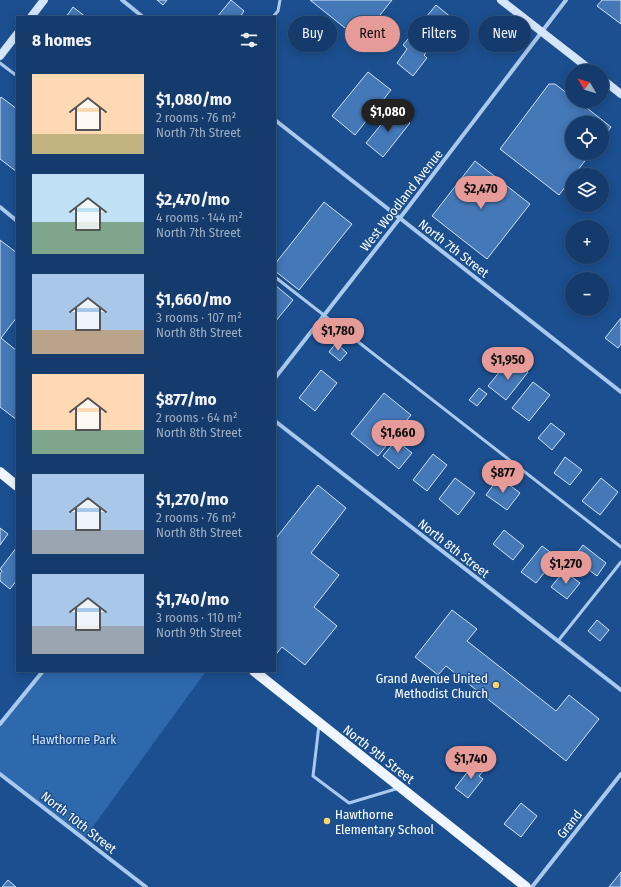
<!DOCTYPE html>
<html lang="en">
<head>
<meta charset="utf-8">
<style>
  body { margin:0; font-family:"Fira Sans Condensed",sans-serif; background:#1d4271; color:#f1f3f6; height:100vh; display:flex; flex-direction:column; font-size:15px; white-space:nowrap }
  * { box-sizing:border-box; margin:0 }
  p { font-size:13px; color:#9dadc1 }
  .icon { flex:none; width:22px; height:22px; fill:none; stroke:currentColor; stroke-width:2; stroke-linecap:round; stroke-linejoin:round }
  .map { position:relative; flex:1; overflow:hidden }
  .drawer { position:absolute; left:16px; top:16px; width:260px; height:656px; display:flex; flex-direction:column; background:#143b6b; border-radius:0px; box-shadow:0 2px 10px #0003,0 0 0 1px #33557e }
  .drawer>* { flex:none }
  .banner { position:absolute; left:288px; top:16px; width:273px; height:36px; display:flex; gap:8px }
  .needle { width:26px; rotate:308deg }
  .buttons { position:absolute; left:565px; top:64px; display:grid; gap:8px }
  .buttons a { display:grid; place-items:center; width:44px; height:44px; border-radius:50%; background:#143b6b; box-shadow:0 2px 10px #0003,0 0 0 1px #33557e; font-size:20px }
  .price { position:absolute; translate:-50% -34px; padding:0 9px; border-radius:14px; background:#e69b98; color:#111; font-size:13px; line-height:26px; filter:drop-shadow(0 1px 2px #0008) }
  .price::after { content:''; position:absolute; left:50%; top:24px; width:12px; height:9px; margin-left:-6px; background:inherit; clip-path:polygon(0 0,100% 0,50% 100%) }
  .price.active { background:#222; color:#fff }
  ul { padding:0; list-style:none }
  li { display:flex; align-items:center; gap:12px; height:100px; padding:0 16px }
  li span { display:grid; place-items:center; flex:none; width:112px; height:80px; border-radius:0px; color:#555 }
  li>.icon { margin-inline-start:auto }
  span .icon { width:48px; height:48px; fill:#fffc; stroke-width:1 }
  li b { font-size:17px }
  h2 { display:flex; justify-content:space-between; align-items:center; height:48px; padding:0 16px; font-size:17px }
  .tag { padding:0 14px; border-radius:18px; background:#143b6b; box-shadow:0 2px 10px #0003,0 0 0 1px #33557e; font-size:14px; line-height:36px }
  .tag.active { background:#e69b98; color:#111 }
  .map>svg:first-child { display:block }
</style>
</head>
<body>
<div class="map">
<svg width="621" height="887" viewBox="0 0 621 887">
  <rect width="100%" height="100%" fill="#1b4f8f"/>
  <!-- green -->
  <path fill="#2e69ad" d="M43 671H206L84 839 0 774V724Z"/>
  <!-- building -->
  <g fill="#4478b7" stroke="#cfe3fa">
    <path d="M157 0H167L163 5Z"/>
    <path d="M231 0 244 11 240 17H217Z"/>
    <path d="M310 0H392L360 40Z"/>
    <path d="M602 0H621V24L597 6Z"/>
    <path d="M436 5 452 18 445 27 454 34 445 45 433 35 427 43 431 47 424 55 427 58 413 76 397 63 407 49 403 45Z"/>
    <path d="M73 7 86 17H66Z"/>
    <path d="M368 72 391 90 355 135 332 116Z"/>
    <path d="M549 84H555L572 97V101H578L611 127 602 139V123H572V153H591L574 175H572V178L559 195 500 149Z"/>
    <path d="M1 97 17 109V172L0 159V99Z"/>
    <path d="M393 110 410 123 383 157 366 143Z"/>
    <path d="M475 161 530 204 487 259 432 216Z"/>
    <path d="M324 202 352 224 299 290 275 271V264Z"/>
    <path d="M0 240 17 253V317L1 338 17 351V420L0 407Z"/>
    <path d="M275 285 293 300 275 322Z"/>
    <path d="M621 318V344L618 348 605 338Z"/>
    <path d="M336 343 347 353 340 361 329 352Z"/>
    <path d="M517 364 528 372 506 400 488 386 505 365 513 370Z"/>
    <path d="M321 370 337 383 315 411 299 398Z"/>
    <path d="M533 382 550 395 529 421 512 408Z"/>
    <path d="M479 388 487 394 477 406 469 400Z"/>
    <path d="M384 393 411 415 378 456 351 434Z"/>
    <path d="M551 423 565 434 552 450 538 438Z"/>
    <path d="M396 440 412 453 399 469 383 456Z"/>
    <path d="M433 454 447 465 427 491 413 480Z"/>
    <path d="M565 457 582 470 570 485 554 473Z"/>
    <path d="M499 477 520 493 507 510 486 495Z"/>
    <path d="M455 478 475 493 458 515 439 499Z"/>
    <path d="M601 478 618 492 600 515 582 501Z"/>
    <path d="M318 485 346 508 311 553 339 575 314 607 337 626 305 665 282 647 277 653 275 651V537L276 538Z"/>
    <path d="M0 528 8 534 0 545Z"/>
    <path d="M504 530 524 546 513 560 493 544Z"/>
    <path d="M583 545 606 563 597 576 573 558Z"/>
    <path d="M542 546 557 557 536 583 521 572Z"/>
    <path d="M17 547V580L10 589 0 581V574L2 571 0 569Z"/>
    <path d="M564 571 580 583 567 599 551 587Z"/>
    <path d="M452 610 477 629 467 641 556 711 569 695 599 719 566 761 446 666 438 675 415 657Z"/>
    <path d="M597 620 609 630 600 641 588 631Z"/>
    <path d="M476 761 485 769 479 776 483 779 468 798 455 788Z"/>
    <path d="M521 803 537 816 521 837 504 824Z"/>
    <path d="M621 872V887H609Z"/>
    <path d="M8 880 16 887H2Z"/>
  </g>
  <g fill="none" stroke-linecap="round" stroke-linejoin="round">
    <!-- lane -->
    <g stroke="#a9c9ee" stroke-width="3">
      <path d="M273 17 278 11 280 0"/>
      <path d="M0 63 17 76"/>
      <path d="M275 277 621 547"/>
      <path d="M558 641 621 562"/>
      <path d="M319 725 313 776 349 803 399 788"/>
    </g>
    <!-- street -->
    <g stroke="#a9c9ee" stroke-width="4">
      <path d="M122 0 143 17"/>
      <path d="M275 120 621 392"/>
      <path d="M0 207 17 221"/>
      <path d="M275 378 400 218 566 0"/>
      <path d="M275 421 621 690"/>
      <path d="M0 724 43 671"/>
      <path d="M0 774 146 887"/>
      <path d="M532 887 621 774"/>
    </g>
    <!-- secondary -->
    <g stroke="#d6e6fa" stroke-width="8">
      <path d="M501 0 592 71"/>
      <path d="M31 17 44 0"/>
      <path d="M0 56 17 34"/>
      <path d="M602 79 621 94"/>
    </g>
    <!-- primary -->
    <g stroke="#f0f6ff" stroke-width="10">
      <path d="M0 472 17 486"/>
      <path d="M254 671 526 887"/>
    </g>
  </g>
  <!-- markers -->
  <g fill="#ffd166" stroke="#1b4f8f" stroke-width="1.5">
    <circle cx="496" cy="685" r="4"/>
    <circle cx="327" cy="821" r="4"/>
  </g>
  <g text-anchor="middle" stroke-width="3" stroke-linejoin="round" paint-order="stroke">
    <!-- street labels -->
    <g font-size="13" fill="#fff" stroke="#1b4f8f">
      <text transform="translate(401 200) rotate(-52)" y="5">West Woodland Avenue</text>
      <text transform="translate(454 248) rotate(38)" y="5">North 7th Street</text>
      <text transform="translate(454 548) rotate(38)" y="5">North 8th Street</text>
      <text transform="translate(379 754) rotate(38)" y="5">North 9th Street</text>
      <text transform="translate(79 822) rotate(38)" y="5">North 10th Street</text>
      <text transform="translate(569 824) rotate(-52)" y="5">Grand</text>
    </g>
    <!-- poi labels -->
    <g font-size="13" fill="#fff" stroke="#1b4f8f" text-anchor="end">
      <text x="488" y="683">Grand Avenue United<tspan x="488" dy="15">Methodist Church</tspan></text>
      <text x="335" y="819" text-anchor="start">Hawthorne<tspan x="335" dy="15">Elementary School</tspan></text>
    </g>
    <!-- park labels -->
    <g font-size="13" fill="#cfe3fa" stroke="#1b4f8f">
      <text x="74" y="744">Hawthorne Park</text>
    </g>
  </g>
</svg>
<div class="buttons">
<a><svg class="needle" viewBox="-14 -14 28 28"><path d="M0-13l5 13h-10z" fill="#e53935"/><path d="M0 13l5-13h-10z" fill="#9dadc1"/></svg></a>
<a><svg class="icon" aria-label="locate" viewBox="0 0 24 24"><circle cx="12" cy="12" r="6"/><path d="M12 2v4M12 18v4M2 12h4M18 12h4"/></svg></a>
<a><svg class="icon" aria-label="layers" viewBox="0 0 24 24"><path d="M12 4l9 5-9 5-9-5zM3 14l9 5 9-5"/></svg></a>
<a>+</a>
<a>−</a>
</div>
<b class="price active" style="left:388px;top:133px">$1,080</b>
<b class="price" style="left:481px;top:210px">$2,470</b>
<b class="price" style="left:338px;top:352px">$1,780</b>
<b class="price" style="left:508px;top:381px">$1,950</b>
<b class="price" style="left:398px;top:454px">$1,660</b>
<b class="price" style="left:503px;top:494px">$877</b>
<b class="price" style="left:566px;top:585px">$1,270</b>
<b class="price" style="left:471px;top:780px">$1,740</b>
<div class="banner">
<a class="tag">Buy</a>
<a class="tag active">Rent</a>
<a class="tag">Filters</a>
<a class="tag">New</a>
</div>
<section class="drawer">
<h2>8 homes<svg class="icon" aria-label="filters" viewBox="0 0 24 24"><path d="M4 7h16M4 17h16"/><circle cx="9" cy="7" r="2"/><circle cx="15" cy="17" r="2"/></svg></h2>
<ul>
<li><span style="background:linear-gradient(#ffd9b3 75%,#c2b280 0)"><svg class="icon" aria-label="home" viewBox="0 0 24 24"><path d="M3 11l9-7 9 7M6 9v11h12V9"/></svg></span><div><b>$1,080/mo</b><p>2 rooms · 76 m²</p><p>North 7th Street</p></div></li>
<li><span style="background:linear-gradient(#bfe0f5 60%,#7fa58c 0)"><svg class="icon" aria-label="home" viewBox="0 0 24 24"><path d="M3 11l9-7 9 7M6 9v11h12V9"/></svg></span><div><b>$2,470/mo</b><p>4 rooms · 144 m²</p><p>North 7th Street</p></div></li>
<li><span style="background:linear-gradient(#a9c7e8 70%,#b9a48a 0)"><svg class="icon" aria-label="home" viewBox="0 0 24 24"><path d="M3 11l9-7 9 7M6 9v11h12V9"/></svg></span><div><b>$1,660/mo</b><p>3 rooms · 107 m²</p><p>North 8th Street</p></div></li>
<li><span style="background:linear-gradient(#ffd9b3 70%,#7fa58c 0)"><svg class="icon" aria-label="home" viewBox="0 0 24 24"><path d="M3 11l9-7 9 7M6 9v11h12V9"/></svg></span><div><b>$877/mo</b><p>2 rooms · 64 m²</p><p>North 8th Street</p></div></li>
<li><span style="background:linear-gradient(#a9c7e8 70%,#9aa5b1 0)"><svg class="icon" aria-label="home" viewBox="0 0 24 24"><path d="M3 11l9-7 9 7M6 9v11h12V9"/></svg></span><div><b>$1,270/mo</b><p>2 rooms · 76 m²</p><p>North 8th Street</p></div></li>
<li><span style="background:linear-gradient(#a9c7e8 65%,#9aa5b1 0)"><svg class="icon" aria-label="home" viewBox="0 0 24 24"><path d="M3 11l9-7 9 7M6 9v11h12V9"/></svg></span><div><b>$1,740/mo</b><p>3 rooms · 110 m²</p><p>North 9th Street</p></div></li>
</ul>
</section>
</div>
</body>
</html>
